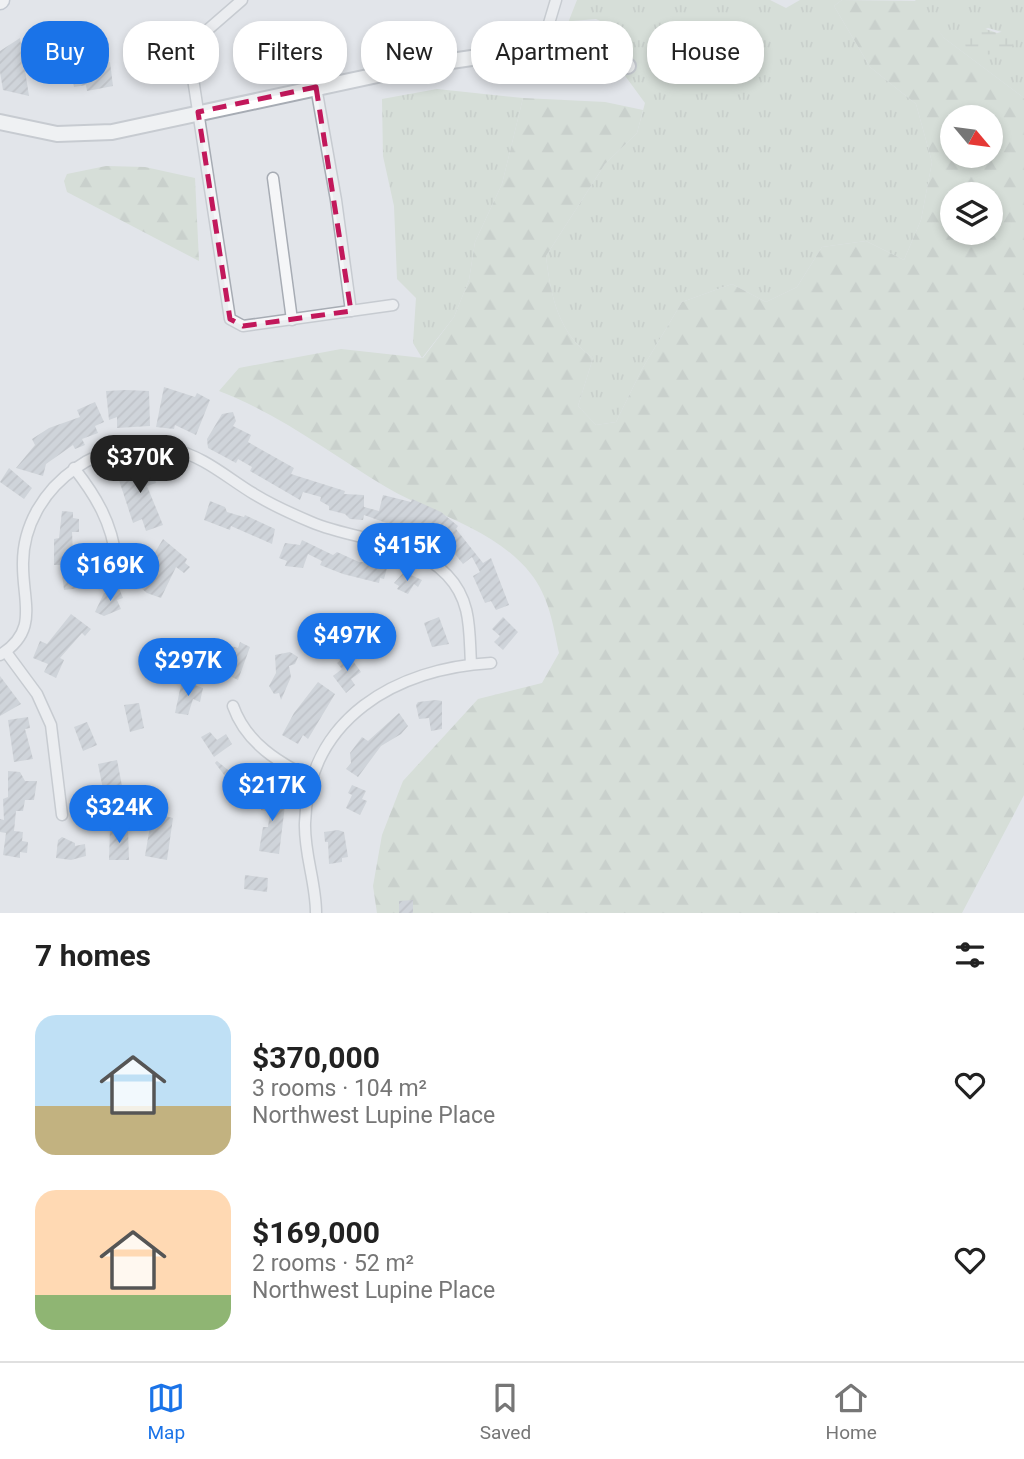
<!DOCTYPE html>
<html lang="en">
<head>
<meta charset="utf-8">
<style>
  body { margin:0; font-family:Roboto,sans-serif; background:#f6f6f6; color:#222; height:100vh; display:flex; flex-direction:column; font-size:26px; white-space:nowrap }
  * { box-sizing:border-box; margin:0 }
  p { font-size:23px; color:#767676 }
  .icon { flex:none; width:38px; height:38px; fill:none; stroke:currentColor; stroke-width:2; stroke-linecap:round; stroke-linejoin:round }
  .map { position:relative; height:913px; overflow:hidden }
  .sheet { display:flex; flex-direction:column; background:#fff; flex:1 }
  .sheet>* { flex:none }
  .banner { position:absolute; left:21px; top:21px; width:984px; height:63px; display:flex; gap:14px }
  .needle { width:46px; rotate:119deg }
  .controls { position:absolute; left:940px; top:105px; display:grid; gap:14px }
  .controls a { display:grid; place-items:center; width:63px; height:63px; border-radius:50%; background:#fff; box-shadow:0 4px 10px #0003; font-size:35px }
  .price { position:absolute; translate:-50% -60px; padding:0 16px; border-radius:24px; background:#1a73e8; color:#fff; font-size:23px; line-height:46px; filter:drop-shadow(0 2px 4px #0008) }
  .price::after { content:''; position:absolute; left:50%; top:42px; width:21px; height:16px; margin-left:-10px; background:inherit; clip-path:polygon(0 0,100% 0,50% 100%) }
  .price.current { background:#222; color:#fff }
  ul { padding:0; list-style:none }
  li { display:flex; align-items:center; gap:21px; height:175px; padding:0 35px }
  li span { display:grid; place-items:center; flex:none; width:196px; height:140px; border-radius:21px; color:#555 }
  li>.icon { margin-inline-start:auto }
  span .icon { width:84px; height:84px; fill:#fffc; stroke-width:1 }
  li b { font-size:30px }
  h2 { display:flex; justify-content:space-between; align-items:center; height:84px; padding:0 35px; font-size:30px }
  .chip { padding:0 24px; border-radius:28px; background:#fff; box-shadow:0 4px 10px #0003; font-size:24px; line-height:63px }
  .chip.current { background:#1a73e8; color:#fff }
  .tab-bar { display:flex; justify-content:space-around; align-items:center; height:98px; border-top:2px solid #e0e0e0; background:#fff; font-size:19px; color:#767676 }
  .tab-bar a { display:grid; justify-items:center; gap:4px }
  .tab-bar .current { color:#1a73e8 }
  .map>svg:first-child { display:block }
</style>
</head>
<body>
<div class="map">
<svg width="1024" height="913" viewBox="0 0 1024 913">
  <defs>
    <pattern id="grass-tufts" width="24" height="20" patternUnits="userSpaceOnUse" patternTransform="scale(1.75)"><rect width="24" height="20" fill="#c7d4c3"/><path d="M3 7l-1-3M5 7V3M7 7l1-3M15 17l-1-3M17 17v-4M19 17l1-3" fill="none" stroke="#abb6a9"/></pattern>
    <pattern id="forest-firs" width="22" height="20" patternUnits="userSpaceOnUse" patternTransform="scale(1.75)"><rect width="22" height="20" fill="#c7d4c3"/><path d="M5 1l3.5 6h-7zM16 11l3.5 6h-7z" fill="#abb6a9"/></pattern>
    <pattern id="wetland-marsh" width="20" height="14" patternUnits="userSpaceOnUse" patternTransform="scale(1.75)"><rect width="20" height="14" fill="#c7d4c3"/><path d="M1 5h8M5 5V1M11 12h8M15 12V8" fill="none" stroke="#abb6a9"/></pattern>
    <pattern id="building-hatch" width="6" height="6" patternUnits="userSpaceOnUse" patternTransform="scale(1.75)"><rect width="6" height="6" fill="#b9bec7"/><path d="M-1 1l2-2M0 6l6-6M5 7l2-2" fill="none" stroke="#979ba3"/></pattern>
  </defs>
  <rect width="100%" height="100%" fill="#e2e5ea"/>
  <!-- grass -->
  <g fill="url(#grass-tufts)" fill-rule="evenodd">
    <path d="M577 0H770L786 8 800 0H842L834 6 870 67 916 104 932 162 921 220 904 260 866 241 822 247 797 287 766 302 732 284 682 302 642 369 616 422 596 425 578 406 593 358C558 333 551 297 546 256L605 164 637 133 645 103 615 62 617 29 596 19 572 21 566 28Z"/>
    <path d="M915 0H1024V98L944 38ZM988 28 1002 32 1001 53 969 51 977 32Z"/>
    <path d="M437 89 523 98 502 184 475 242 469 280 454 317 422 358 413 343 416 298 397 279 394 206 383 156 382 99Z"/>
  </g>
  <!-- forest -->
  <g fill="url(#forest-firs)" fill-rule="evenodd">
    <path d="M842 0 918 1 944 38 1024 98V795L962 913H377L373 886 382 835 403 781 478 699 542 683 559 653C553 624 549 597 531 574 495 528 433 515 386 487 331 454 280 414 219 391L239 368 341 349 423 358 454 317 469 280 475 242 502 184 523 98 605 102 643 110 637 133 605 164 546 256C551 297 558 333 593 358L578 406 596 425 616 422 642 369 682 302 732 284 766 302 797 287 822 247 866 241 904 260 921 220 932 162 916 104 870 67 834 6ZM952 117H990V156H952ZM952 194H990V233H952Z"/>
    <path d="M106 166 145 167 195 178 199 261 67 192 64 181 67 174Z"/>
  </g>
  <!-- wetland -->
  <path fill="url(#wetland-marsh)" d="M983 28 997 33 1009 30 1014 41 1009 53C995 54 978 57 966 49L965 42 972 32Z"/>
  <!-- building -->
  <g fill="url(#building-hatch)">
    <path d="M20 38 29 96 3 90 0 72V51Z"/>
    <path d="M110 62 113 86 87 91 86 85 74 87 71 68Z"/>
    <path d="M164 387 195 397 197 393 210 400 196 435 175 425 174 429 156 427Z"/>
    <path d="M126 390 149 391 150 426 117 428V417L109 420 106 391Z"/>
    <path d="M95 402 104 422 95 426 98 433 82 439 85 445 75 449 73 445 46 464 43 476 16 468 35 445 32 439 49 428 80 417 77 410Z"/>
    <path d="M233 412 236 421 233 426 251 435 248 442 294 468 291 474 345 491 344 494 364 495V507L379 511 383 495 411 502 412 499 441 512 458 526 456 529 483 563 491 558 509 605 496 610 491 601 485 603 473 576 480 572 472 557 463 564 446 543 444 546 422 532 421 535 409 531 364 515 363 520 350 519 345 514 329 510V506L320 501 321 497 303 492 300 500 250 471 252 467 238 459 236 463 208 448 207 439 222 414Z"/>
    <path d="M131 463 133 468 151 467 156 483 147 486 163 525 146 531 142 519 133 523 118 477 123 471 122 466Z"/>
    <path d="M9 468 32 488 24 499 0 482Z"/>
    <path d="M210 501 225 507 227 512 244 517 245 515 275 529 272 544 231 526 230 530 204 520Z"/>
    <path d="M62 511 73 512V518L79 519V532H72L73 553H77L80 569V588L64 590 61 565H54V539L59 538Z"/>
    <path d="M163 539 187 559 185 563 190 567 184 573 176 567 161 598 147 593 141 588 142 584 133 581 137 570 144 571Z"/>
    <path d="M302 540 333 555 337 552 359 562 378 563 387 568 384 579 380 578 379 583 343 574 320 565 322 561 308 554 303 568 285 566 287 561 279 558 285 543 300 545Z"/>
    <path d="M404 572 422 580 418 587 414 584 408 594 397 589 399 586 394 583Z"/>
    <path d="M119 588 123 598 117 600 121 609 104 616 95 612 104 593Z"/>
    <path d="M71 614 91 629 85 636 82 633 60 658 64 660 56 678 44 672 48 664 33 658 40 641 47 644Z"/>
    <path d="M439 617 449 644 432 647 424 623Z"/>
    <path d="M503 617 518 632 503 650 494 642 500 636 492 629Z"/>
    <path d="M240 642 250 647 238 680 224 673 231 646 238 648Z"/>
    <path d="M290 652 298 657 295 664 289 666 291 677 281 700 279 693 274 694 269 686 276 673 275 655Z"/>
    <path d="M348 654 361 672 351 679 355 685 346 693 333 676 342 669 337 663Z"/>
    <path d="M0 676 21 704 0 716Z"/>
    <path d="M318 682 335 694 308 739 303 735 298 744 282 735 294 713Z"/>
    <path d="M192 684 203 688 200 702 193 699 188 715 175 713 181 685 192 688Z"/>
    <path d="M436 700 442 701V729L431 731 429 718 419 719 416 705 418 702Z"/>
    <path d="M139 703 144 728 130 732 124 705Z"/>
    <path d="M399 713 408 726 401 734 381 746 358 777 346 769 351 763 350 753 362 737 368 741Z"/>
    <path d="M28 717 30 728 25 729 33 759 14 762 8 720Z"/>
    <path d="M87 722 97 745 83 751 74 727Z"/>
    <path d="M210 732 217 740 226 734 232 744 214 757 201 737Z"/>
    <path d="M117 760 124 796 105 799 98 764Z"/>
    <path d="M217 761 238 778 231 784 215 763Z"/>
    <path d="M8 771 20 772 25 781H37L34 800H25L23 811H16L14 831 23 832 22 841 28 842 27 853 20 852V858L3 855 6 833 0 832V819L4 820 3 799 8 797Z"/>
    <path d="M352 785 366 791 362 799 367 801 360 815 346 808 352 795 348 793Z"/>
    <path d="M265 790 280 793 277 802 285 805 279 854 259 851 263 827H268L270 812 261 810Z"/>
    <path d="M164 816 173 818 167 860 145 856 151 820 163 821Z"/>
    <path d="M110 828 128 829 129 860H109Z"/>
    <path d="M338 830 344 832 348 857 342 858V862L329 864 328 842H325L324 832Z"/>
    <path d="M62 837 75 843V846L85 844 86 856 71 860 56 858 58 840Z"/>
    <path d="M245 875 268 878 267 892 244 889Z"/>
    <path d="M413 900V913H399V901Z"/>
  </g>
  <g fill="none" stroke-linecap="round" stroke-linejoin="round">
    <!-- street casing -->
    <g stroke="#a7acb4" stroke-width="13">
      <g id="street">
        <path d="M242 0 204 33 190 59 230 319 243 326 393 305"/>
        <path d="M538 60 556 0"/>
        <path d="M316 87 336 200 351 311"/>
        <path d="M273 178 292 320"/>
        <path d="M74 468C96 496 112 523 116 559"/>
        <path d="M6 652 37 694 51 725 62 815"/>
        <path d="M0 655C39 631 23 603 23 566 22 526 44 490 76 468 104 448 138 442 171 449 204 456 226 477 254 494 272 505 292 514 311 522 355 541 413 539 447 575 472 601 469 631 471 664"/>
        <path d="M233 706C246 743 279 763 312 779"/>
        <path d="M316 913C316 882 304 854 305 823 308 718 397 668 491 663"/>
      </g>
    </g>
    <!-- secondary casing -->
    <g stroke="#a7acb4" stroke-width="18">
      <path id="secondary" d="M0 122 57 134 112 132 424 65 492 55 564 64 628 66"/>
    </g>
    <!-- primary casing -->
    <g stroke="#a1a9b6" stroke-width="19">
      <path id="primary" d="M0 1 1 0"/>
    </g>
    <!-- street -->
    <use href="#street" stroke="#f5f6f8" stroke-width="10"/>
    <!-- secondary -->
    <use href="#secondary" stroke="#fff" stroke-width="14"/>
    <!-- primary -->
    <use href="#primary" stroke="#fff" stroke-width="16"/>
  </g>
  <!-- marked area -->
  <path d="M0 0H1024V913H0ZM316 87 351 311 243 326 230 319 198 112Z" fill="#e2e5ea" fill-opacity=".55" fill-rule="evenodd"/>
  <path fill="none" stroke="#c2185b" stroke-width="5" stroke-dasharray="14 9" stroke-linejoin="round" d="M316 87 351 311 243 326 230 319 198 112Z"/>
</svg>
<div class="controls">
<a><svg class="needle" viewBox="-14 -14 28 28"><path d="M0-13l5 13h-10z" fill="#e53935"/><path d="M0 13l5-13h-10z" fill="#767676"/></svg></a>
<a><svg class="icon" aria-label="layers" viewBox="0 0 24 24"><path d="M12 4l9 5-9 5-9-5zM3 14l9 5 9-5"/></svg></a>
</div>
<b class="price current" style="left:140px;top:495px">$370K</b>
<b class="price" style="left:407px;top:583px">$415K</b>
<b class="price" style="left:110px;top:603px">$169K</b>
<b class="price" style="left:347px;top:673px">$497K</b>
<b class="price" style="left:188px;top:698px">$297K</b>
<b class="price" style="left:272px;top:823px">$217K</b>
<b class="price" style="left:119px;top:845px">$324K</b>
<div class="banner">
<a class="chip current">Buy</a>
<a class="chip">Rent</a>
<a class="chip">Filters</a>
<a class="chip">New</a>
<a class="chip">Apartment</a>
<a class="chip">House</a>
</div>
</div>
<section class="sheet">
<h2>7 homes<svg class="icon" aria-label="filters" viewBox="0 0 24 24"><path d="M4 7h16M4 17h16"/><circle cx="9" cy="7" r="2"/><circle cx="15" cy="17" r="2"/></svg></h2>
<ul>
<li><span style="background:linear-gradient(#bfe0f5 65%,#c2b280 0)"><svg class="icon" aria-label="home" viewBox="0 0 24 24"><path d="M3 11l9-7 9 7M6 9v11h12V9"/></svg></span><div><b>$370,000</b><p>3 rooms · 104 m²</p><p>Northwest Lupine Place</p></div><svg class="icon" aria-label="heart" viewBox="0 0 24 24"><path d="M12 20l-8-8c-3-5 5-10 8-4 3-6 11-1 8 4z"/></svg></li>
<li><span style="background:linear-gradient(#ffd9b3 75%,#8fb573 0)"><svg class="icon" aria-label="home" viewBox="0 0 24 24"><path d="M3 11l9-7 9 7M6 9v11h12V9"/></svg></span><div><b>$169,000</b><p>2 rooms · 52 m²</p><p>Northwest Lupine Place</p></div><svg class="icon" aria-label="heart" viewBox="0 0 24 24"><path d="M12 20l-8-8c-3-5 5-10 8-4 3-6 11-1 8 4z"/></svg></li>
</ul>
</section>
<nav class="tab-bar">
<a class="current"><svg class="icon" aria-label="map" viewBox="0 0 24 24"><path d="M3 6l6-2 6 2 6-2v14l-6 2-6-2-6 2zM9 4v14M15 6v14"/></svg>Map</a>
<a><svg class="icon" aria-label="saved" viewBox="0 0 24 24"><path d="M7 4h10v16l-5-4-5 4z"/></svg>Saved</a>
<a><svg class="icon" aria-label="home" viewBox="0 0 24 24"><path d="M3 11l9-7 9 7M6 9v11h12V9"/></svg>Home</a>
</nav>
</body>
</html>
